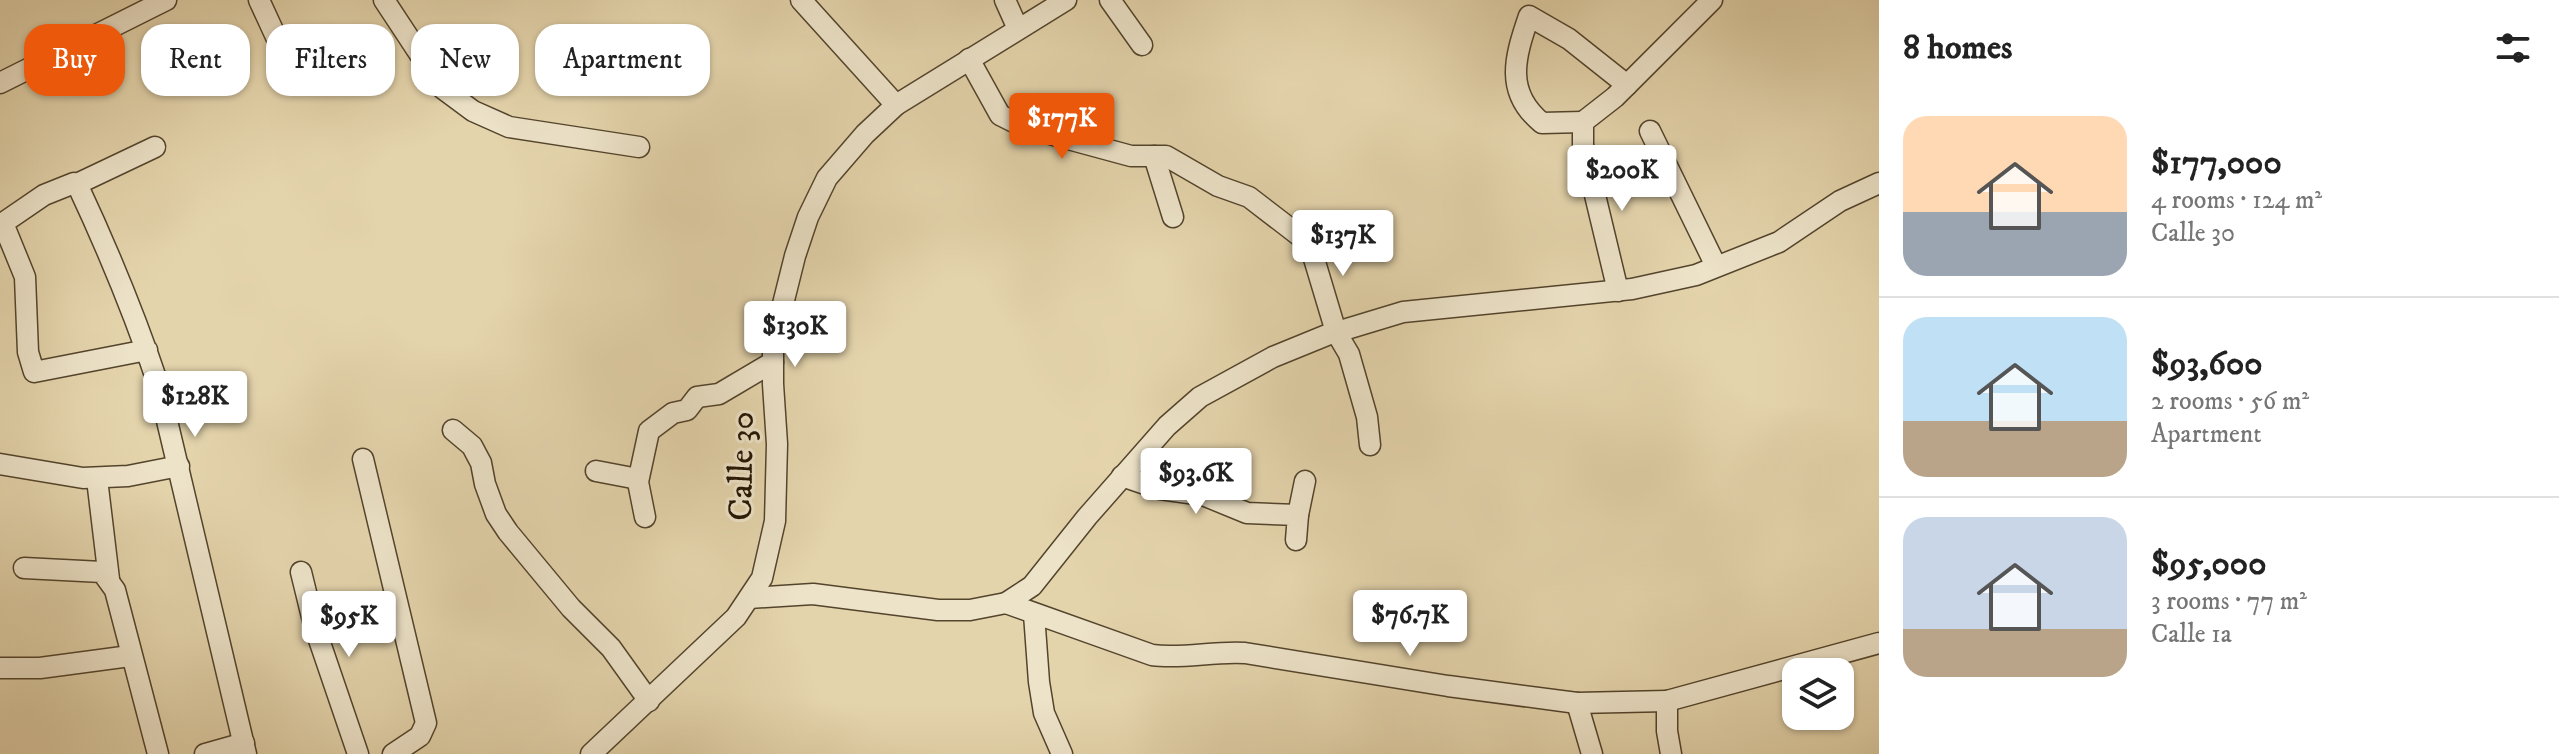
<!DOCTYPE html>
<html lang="en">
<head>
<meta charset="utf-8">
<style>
  body { margin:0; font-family:"IM FELL DW Pica",serif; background:#f2f2f2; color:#222; height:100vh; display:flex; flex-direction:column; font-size:30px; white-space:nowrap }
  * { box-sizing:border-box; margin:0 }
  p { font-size:26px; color:#767676 }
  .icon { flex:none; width:44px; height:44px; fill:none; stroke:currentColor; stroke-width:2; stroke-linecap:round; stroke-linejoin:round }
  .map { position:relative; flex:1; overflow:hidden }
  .drawer { display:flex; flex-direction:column; background:#fff; width:680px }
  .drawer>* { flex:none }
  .top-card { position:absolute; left:24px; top:24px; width:760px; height:72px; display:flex; gap:16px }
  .fabs { position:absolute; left:1782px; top:658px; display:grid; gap:16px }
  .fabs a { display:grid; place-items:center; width:72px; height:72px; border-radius:16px; background:#fff; box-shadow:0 2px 6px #0004; font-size:40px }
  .price { position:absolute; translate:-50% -68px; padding:0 18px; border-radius:8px; background:#fff; color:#222; font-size:26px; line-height:52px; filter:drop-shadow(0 2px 4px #0008) }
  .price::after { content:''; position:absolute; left:50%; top:48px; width:24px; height:18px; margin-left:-12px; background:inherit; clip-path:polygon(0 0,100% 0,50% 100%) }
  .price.active { background:#ea580c; color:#fff }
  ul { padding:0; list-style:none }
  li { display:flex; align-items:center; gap:24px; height:200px; padding:0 24px }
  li+li { border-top:2px solid #e0e0e0 }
  li span { display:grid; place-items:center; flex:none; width:224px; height:160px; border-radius:24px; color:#555 }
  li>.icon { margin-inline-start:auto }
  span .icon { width:96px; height:96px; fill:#fffc; stroke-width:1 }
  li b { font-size:34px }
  h2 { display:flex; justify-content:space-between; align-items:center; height:96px; padding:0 24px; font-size:34px }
  .chip { padding:0 28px; border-radius:24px; background:#fff; box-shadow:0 2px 6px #0004; font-size:28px; line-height:72px }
  .chip.active { background:#ea580c; color:#fff }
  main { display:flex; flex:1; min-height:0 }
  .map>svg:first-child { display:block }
</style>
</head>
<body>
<main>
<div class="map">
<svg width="1879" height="754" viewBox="0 0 1879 754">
  <rect width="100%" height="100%" fill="#e4d4ac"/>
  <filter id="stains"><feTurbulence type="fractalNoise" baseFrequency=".0025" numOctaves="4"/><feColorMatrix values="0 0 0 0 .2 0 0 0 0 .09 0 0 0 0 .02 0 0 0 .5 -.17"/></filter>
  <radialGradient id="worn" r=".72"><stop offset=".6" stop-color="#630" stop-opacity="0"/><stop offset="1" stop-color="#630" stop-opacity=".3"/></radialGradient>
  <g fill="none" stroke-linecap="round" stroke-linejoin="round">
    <!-- minor casing -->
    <g stroke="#53442c" stroke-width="23">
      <g id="minor">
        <path d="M259 0 289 65"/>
        <path d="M384 0 442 88 473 111 509 127 639 147"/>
        <path d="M801 0 896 105"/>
        <path d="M1005 0 1018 29"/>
        <path d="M1110 0 1142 45"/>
        <path d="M969 59 1000 115 1024 127 1131 156H1166L1218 186 1249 197 1305 240 1312 252 1336 332 1349 354 1367 417 1370 445"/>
        <path d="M0 83 166 0"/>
        <path d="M1583 122 1542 123C1504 92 1515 57 1529 16L1569 39 1627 85"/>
        <path d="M1650 131 1716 266"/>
        <path d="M1154 156 1173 217"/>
        <path d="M77 184 155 147"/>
        <path d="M1618 291 1583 145V122L1615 97 1712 0"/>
        <path d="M147 350 34 372 28 352 25 277 5 228 6 221 44 195 74 183 77 184C108 250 136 318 159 387L246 754"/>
        <path d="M453 430 472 446 481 463 485 484 496 514 508 532 571 608 611 648 649 701"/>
        <path d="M363 459 426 723 420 736 393 754"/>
        <path d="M0 464 83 478 128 476 179 466"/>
        <path d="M596 471 638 479"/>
        <path d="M1122 476 1160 489 1203 495 1247 513 1298 515 1296 540"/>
        <path d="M97 479 109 579"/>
        <path d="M1298 515 1305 481"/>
        <path d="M645 517 638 482 649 431 673 413 687 410 697 397 719 394 773 362"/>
        <path d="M24 568 102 572 115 590 158 754"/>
        <path d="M301 572 314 625 358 754"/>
        <path d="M749 598 813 594 938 610H970L1006 603 1032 586 1087 517 1167 426 1200 397 1273 357 1327 335 1403 312 1632 289 1696 275 1779 242 1840 201 1879 183"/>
        <path d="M1006 603 1152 655C1183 659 1213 651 1245 653L1448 686 1577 703 1667 701"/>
        <path d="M1034 614 1039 682 1044 713 1062 754"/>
        <path d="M0 668H40L130 656"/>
        <path d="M1577 703 1592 754"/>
        <path d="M205 754 244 743"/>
        <path d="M591 754 736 617 762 578 775 521 777 444 773 384V344L795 256 808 217 827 178 865 134 896 105 1066 0"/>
        <path d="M1671 754 1667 731V701L1879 643"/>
      </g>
    </g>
    <!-- minor -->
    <use href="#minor" stroke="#ede3c9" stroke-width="20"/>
  </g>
  <g text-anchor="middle" stroke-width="6" stroke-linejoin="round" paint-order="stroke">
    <!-- street labels -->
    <g font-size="34" fill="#231402" stroke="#ede3c9">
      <text transform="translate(740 466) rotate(-89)" y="12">Calle 30</text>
    </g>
  </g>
  <rect width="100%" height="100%" filter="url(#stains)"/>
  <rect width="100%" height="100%" fill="url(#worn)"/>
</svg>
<div class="fabs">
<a><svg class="icon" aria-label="layers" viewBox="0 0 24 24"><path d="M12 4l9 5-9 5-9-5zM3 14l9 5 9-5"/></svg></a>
</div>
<b class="price active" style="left:1062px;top:161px">$177K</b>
<b class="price" style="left:1622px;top:213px">$200K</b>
<b class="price" style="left:1343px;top:278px">$137K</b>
<b class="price" style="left:795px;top:369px">$130K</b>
<b class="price" style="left:195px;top:439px">$128K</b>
<b class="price" style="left:1196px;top:516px">$93.6K</b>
<b class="price" style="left:1410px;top:658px">$76.7K</b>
<b class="price" style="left:349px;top:659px">$95K</b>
<div class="top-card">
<a class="chip active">Buy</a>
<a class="chip">Rent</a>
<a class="chip">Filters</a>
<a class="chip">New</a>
<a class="chip">Apartment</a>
</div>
</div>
<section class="drawer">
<h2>8 homes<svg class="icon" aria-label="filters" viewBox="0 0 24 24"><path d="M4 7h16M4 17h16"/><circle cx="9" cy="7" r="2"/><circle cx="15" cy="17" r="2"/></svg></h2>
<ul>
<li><span style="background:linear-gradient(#ffd9b3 60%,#9aa5b1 0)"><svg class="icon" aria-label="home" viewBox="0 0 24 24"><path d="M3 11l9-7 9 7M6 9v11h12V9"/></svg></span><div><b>$177,000</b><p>4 rooms · 124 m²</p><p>Calle 30</p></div></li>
<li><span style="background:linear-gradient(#bfe0f5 65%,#b9a48a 0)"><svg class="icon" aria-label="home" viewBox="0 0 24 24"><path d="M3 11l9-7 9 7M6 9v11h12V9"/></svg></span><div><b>$93,600</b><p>2 rooms · 56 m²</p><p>Apartment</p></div></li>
<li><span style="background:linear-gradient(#c9d6e8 70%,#b9a48a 0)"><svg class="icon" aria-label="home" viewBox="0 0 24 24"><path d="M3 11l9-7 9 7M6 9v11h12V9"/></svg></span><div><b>$95,000</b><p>3 rooms · 77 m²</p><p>Calle 1a</p></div></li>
</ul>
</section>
</main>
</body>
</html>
